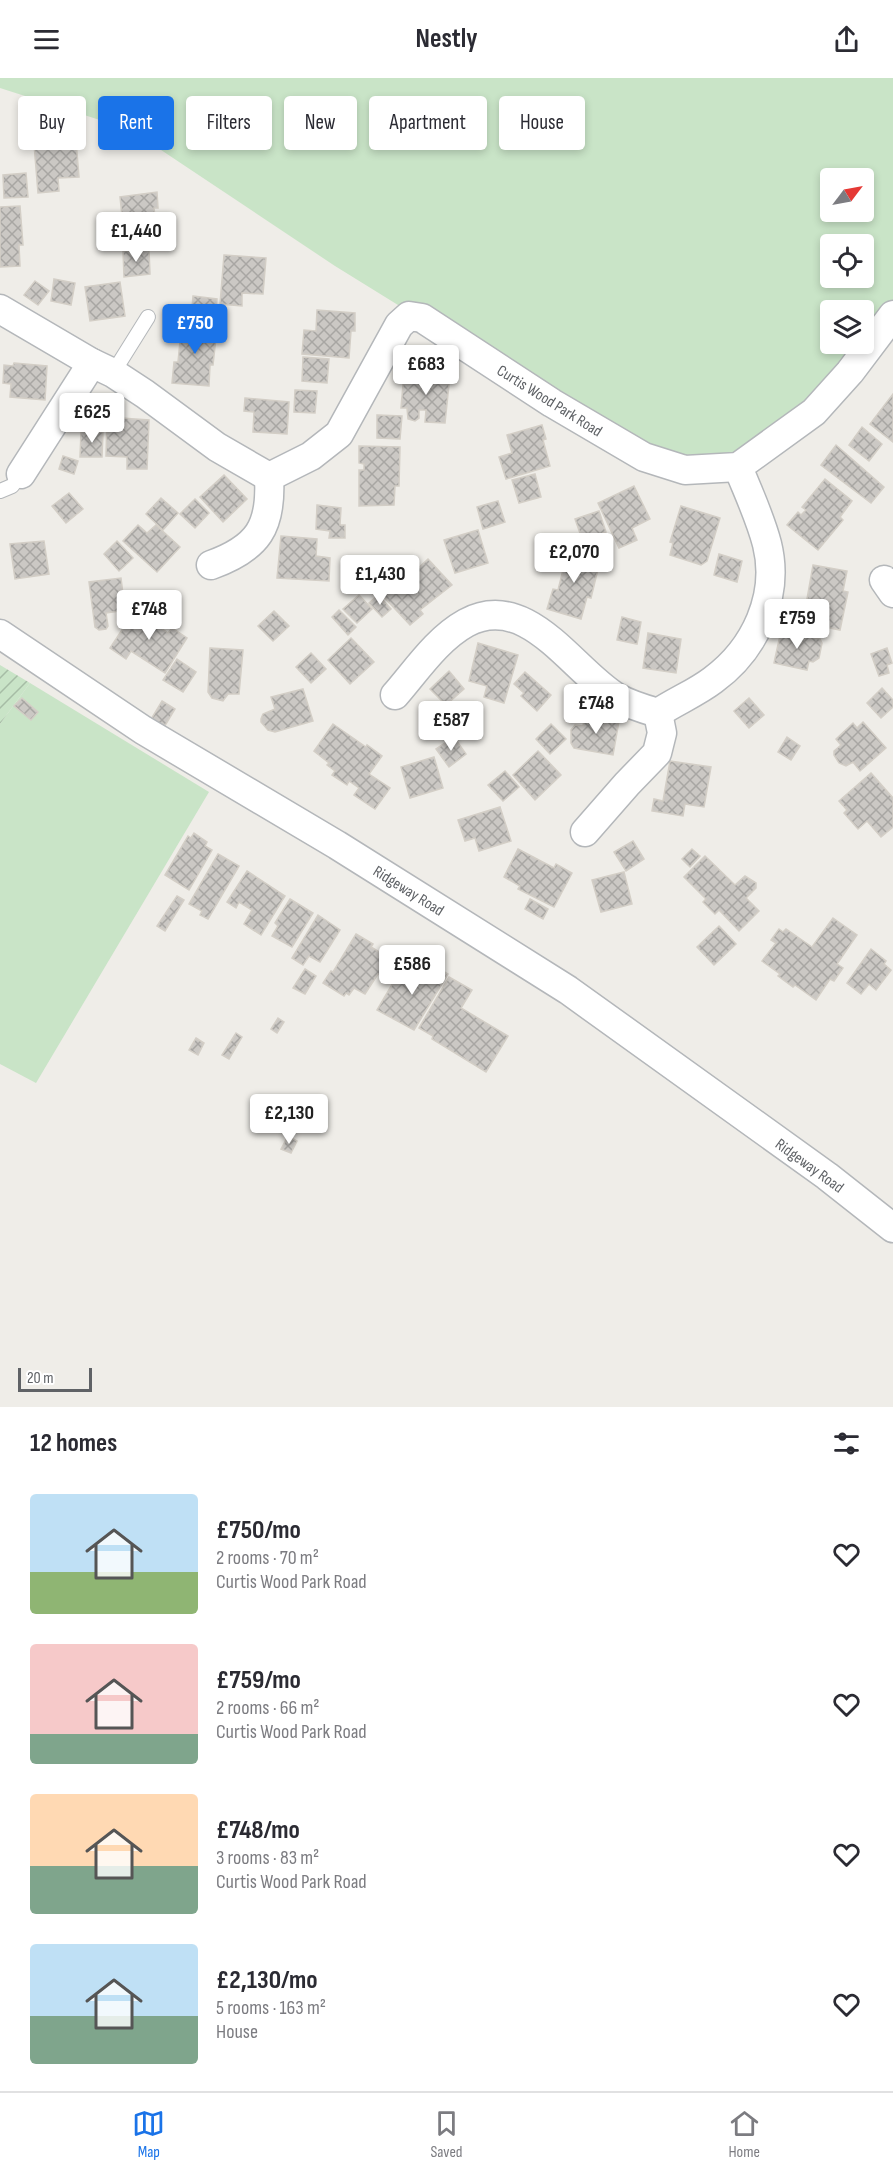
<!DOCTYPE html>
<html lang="en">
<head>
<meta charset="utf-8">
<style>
  body { margin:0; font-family:"Sofia Sans Condensed",sans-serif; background:#f7f7f7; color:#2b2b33; height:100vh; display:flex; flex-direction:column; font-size:22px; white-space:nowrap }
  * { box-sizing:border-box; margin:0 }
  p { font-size:20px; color:#7c7c81 }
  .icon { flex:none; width:33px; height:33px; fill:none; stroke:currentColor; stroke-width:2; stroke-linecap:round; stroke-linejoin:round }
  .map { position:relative; height:1329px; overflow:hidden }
  .details { display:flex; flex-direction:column; background:#fff; flex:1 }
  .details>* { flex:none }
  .banner { position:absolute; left:18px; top:18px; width:858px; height:54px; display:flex; gap:12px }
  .needle { width:39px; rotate:58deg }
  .controls { position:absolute; left:820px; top:90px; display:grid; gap:12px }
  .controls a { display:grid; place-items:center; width:54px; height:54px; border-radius:6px; background:#fff; box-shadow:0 3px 9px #0003; font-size:30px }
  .scale { position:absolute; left:18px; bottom:15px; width:74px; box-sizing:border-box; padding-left:6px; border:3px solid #5f6266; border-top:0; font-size:16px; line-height:21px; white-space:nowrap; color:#5f6266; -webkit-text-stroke:4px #fff; paint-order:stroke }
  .price { position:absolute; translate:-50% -51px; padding:0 14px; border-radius:6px; background:#fff; color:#222; font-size:20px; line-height:39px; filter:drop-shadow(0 2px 3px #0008) }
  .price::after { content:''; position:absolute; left:50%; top:36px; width:18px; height:14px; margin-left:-9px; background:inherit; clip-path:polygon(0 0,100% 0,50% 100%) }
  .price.selected { background:#1a73e8; color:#fff }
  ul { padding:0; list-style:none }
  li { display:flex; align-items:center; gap:18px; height:150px; padding:0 30px }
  li span { display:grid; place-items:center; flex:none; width:168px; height:120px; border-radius:6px; color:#555 }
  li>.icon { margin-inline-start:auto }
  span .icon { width:72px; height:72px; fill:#fffc; stroke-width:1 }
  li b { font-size:26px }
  h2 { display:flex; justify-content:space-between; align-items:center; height:72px; padding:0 30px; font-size:26px }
  .chip { padding:0 21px; border-radius:6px; background:#fff; box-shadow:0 3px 9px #0003; font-size:21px; line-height:54px }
  .chip.selected { background:#1a73e8; color:#fff }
  header { display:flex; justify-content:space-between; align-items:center; height:78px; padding:0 30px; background:#fff; font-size:27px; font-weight:700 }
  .tab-bar { display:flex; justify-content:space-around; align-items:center; height:84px; border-top:2px solid #e1e1e2; background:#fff; font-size:16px; color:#7c7c81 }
  .tab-bar a { display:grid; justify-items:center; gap:3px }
  .tab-bar .selected { color:#1a73e8 }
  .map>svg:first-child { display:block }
</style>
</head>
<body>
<header><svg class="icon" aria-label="menu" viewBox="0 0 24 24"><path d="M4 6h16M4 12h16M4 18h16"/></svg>Nestly<svg class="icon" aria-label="share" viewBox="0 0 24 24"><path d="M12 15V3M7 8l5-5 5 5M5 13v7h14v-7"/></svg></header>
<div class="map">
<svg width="893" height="1329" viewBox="0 0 893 1329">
  <defs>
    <pattern id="garden-furrows" width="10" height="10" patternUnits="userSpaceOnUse" patternTransform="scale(1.5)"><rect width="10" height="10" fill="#c9e4c7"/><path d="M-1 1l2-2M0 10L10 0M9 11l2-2" fill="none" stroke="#a6bca5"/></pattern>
    <pattern id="building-cross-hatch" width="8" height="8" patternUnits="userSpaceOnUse" patternTransform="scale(1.5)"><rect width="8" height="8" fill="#cbc8c4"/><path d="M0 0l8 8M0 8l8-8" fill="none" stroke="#a8a6a3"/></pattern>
  </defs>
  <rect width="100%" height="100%" fill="#efede8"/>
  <!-- green -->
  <g fill="#c9e4c7" fill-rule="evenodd">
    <path d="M0 0H893V238L738 389 685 392 398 227 335 188 131 52 0 10ZM831 100H864V134H831ZM831 166H864V200H831ZM831 232H864V266H831Z"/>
    <path d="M30 605 209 714 36 1005 0 986V646Z"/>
  </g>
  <!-- garden -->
  <path fill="url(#garden-furrows)" d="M0 587 30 605 0 646Z"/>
  <!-- building -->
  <g fill="url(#building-cross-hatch)" stroke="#d3cec6" stroke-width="1.5">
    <path d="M76 63 79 99 58 100 59 113 38 115 34 66Z"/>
    <path d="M26 95 28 119 4 120 3 97Z"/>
    <path d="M157 114 158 130H154L157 156 110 161 107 140 122 138 120 119Z"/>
    <path d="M20 128 23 167H19L20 188 0 189V129Z"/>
    <path d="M149 172 150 196 124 199 123 173Z"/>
    <path d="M224 177 266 180 263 216 242 215V228L220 226Z"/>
    <path d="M54 201 75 205 71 227 51 223Z"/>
    <path d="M35 203 49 213 38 227 24 217Z"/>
    <path d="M120 204 125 238 90 243 85 209Z"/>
    <path d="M193 218 217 221 215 244 191 241Z"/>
    <path d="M317 232 355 235V253H351L349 280 302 276 304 252 316 253Z"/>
    <path d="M177 246 217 250 213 287H210L209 308 172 305 174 284H178L180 263 176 262Z"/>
    <path d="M303 279 329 281 327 305 302 303Z"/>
    <path d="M14 285 47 288 45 322 10 319 11 306 3 305 4 287 13 288Z"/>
    <path d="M404 294 450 297 445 345 425 344 426 332H419V340L415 343 408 341 407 330H401Z"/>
    <path d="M295 312 317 313 315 335 294 334Z"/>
    <path d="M893 316V364L870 346Z"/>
    <path d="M245 320 289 324 287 356 253 354 254 334 244 333Z"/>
    <path d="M377 337 402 338 400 361 377 360Z"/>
    <path d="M107 339 149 342 147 391H127V379L106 378Z"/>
    <path d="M542 347 546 361 543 362 550 388 506 401 499 379 512 375 507 357Z"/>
    <path d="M862 349 882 366 869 383 849 367Z"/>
    <path d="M81 354H103L102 379H80Z"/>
    <path d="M836 367 884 409 871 425 821 387Z"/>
    <path d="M359 368 400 369 399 408H395L394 427 359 428V392H364V386L359 385Z"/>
    <path d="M63 378 78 383 74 396 59 391Z"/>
    <path d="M535 396 541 419 519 425 512 402Z"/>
    <path d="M224 397 247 421 223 444 200 419Z"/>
    <path d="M825 401 852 423 840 439 843 442 818 472 787 447 798 434 801 437 806 432 802 429Z"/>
    <path d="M634 408 650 441 632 450 637 462 619 470 598 425Z"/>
    <path d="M69 415 83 431 66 445 52 428Z"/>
    <path d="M161 420 178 435 163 452 146 436Z"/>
    <path d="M195 421 209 435 195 450 180 436Z"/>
    <path d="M498 423 505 444 483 451 477 429Z"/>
    <path d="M317 427 341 430 340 447H345V460H329L330 453 316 451Z"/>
    <path d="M681 428 720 440 707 483 701 487 670 477 673 465 670 464Z"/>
    <path d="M599 433 606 454 593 459 598 475 588 478 575 441Z"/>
    <path d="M138 447 147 455 156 447 180 469 157 494 123 463Z"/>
    <path d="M478 452 488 485 455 495 444 462Z"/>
    <path d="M281 458 317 461 316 478 330 480 329 503 277 500Z"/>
    <path d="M44 463 49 496 15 501 10 466Z"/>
    <path d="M117 463 133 480 119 493 104 476Z"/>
    <path d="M563 472 600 483 591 520 587 519 581 541 547 531 553 511 558 512 563 492 558 490Z"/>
    <path d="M719 476 742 483 737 504 714 497Z"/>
    <path d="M428 481 452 507 420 532 423 536 410 547 383 518 412 492 414 494Z"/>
    <path d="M813 487 847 493 843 513 848 514 840 552 800 544 804 528 810 530 812 522 807 521Z"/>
    <path d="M121 500 125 532 106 535 108 548 106 551 99 552 95 549 89 504Z"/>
    <path d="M359 517 372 531 357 545 343 531Z"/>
    <path d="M378 517 391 531 382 539 369 525Z"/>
    <path d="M137 529 159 544 157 547 168 555 172 550 187 560 165 595 131 573 126 581 110 570Z"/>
    <path d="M339 532 356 549 348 557 332 539Z"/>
    <path d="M274 533 289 548 273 563 258 548Z"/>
    <path d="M622 539 641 544 637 566 617 562Z"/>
    <path d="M781 553 820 561 822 565 819 580 813 584 809 583 807 592 774 585Z"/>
    <path d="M648 555 681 561 676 595 643 590Z"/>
    <path d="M351 560 374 584 350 606 328 582Z"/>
    <path d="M478 565 518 577 504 625 484 619 487 608 469 603Z"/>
    <path d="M210 570 243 572 239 616H228L223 623 212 620 208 614Z"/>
    <path d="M887 570 892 585 887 587 889 595 879 598 871 576Z"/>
    <path d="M311 575 326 591 311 605 296 589Z"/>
    <path d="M177 581 196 594 183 614 163 602Z"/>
    <path d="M449 593 464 611 446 627 430 611Z"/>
    <path d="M525 594 551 617 537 633 521 618 524 615 514 606Z"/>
    <path d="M882 610 893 622V629L881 640 867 625Z"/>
    <path d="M303 611 313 643 275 654 268 652 261 644V641L263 636 275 631 271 619Z"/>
    <path d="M22 620 38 634 31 642 14 628Z"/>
    <path d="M749 620 764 637 749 650 734 633Z"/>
    <path d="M162 623 175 631 163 651 150 643Z"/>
    <path d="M585 637 619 643 613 677 574 670 571 665V652L575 647 583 648Z"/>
    <path d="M863 644 886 670 860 693 853 684 846 688 839 685 834 677V673L841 667 836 661 853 645 857 650Z"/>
    <path d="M333 646 366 669 367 667 382 678 369 696 390 710 375 731 354 717 359 710 349 703 347 707 332 697 335 693 327 687 329 685 314 673Z"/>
    <path d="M551 646 566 661 550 676 536 661Z"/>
    <path d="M454 659 466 676 449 689 436 671Z"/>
    <path d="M787 659 800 668 791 682 778 674Z"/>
    <path d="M538 673 561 697 535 722 513 697Z"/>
    <path d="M434 679 443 710 410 720 401 689Z"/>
    <path d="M670 683 711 689 704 729 685 726 683 738 652 733 654 721 663 723Z"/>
    <path d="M505 693 519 709 503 723 488 707Z"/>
    <path d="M871 695 893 720V749L881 759 867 743 858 751 844 735 847 732 839 723Z"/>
    <path d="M500 729 511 763 479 773 475 760 465 763 458 742Z"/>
    <path d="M194 755 207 764 205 768 212 772 189 812 165 797 188 758 191 760Z"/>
    <path d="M633 763 644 781 626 793 614 774Z"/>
    <path d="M518 771 554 790 556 786 572 795 554 829 518 811 520 808 504 799Z"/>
    <path d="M692 771 700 778 690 789 682 781Z"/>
    <path d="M218 776 239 788 208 841 200 837 202 833 189 826Z"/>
    <path d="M705 778 735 807 745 798 756 805V810L746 820 759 833 739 853 719 832 715 836 703 824 706 821 684 799Z"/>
    <path d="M247 793 285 818 261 857 244 846 252 832 239 824 236 830 227 824Z"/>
    <path d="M624 794 632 826 601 834 592 802Z"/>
    <path d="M177 818 184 822 165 853 157 848Z"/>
    <path d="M290 821 313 835 292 869 272 858 278 848 275 845Z"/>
    <path d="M530 821 548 831 543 841 525 831Z"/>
    <path d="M318 837 340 852 320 884 309 878 303 887 292 880Z"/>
    <path d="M833 840 857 857 837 886 843 890 834 903 830 901 816 922 795 907 793 909 778 898 780 896 762 883 776 865 771 862 779 851 783 854 786 851 812 869Z"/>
    <path d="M719 848 736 866 714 887 697 869Z"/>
    <path d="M356 856 373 866 371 869 384 877 389 870 402 879 387 902 378 896 365 916 354 910 349 917 346 915 344 918 323 905 331 893 333 894Z"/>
    <path d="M871 871 886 883 884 886 891 892 876 912 869 906 861 916 847 905Z"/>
    <path d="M429 885 448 896 414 952 377 932 400 893 419 903Z"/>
    <path d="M305 891 316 898 305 916 293 910Z"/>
    <path d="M449 899 472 912 461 930 508 958 486 994 432 961 433 958 419 950Z"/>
    <path d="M278 940 284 944 277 955 271 951Z"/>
    <path d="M236 955 242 959 229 981 222 977Z"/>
    <path d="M196 960 204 965 198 977 189 972Z"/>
    <path d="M288 1058 297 1063 291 1075 281 1071Z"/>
  </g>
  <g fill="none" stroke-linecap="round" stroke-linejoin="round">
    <!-- lane casing -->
    <g stroke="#b4b7ba" stroke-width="16">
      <g id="lane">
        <path d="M113 295 148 239"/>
        <path d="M0 413 12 408 21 396"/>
      </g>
    </g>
    <!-- street casing -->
    <g stroke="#b4b7ba" stroke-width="31">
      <g id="street">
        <path d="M0 231 92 285 113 295 145 316 217 369 269 399 311 378 339 356 399 247 409 238 422 240 552 325 644 379 685 392 738 389 814 334 850 294 893 237"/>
        <path d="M21 396 92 285"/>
        <path d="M211 487C258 470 272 449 269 399"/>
        <path d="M884 502 893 515"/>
        <path d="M0 556 143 652 337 767 568 912 827 1098 893 1150"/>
        <path d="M395 617C416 593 437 561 466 545 527 512 571 591 616 619 628 626 644 631 658 635 676 623 696 615 713 602 755 571 780 518 767 466 760 439 748 414 738 389"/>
        <path d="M585 754 627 706 657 675 662 655 658 635"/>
      </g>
    </g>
    <!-- lane -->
    <use href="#lane" stroke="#fff" stroke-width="14"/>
    <!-- street -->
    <use href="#street" stroke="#fff" stroke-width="28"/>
  </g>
  <g text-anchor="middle" stroke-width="5" stroke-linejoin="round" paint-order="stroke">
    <!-- street labels -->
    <g font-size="16" fill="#5f6266" stroke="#fff">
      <text transform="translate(550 322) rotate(32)" y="6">Curtis Wood Park Road</text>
      <text transform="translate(409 812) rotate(32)" y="6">Ridgeway Road</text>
      <text transform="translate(810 1087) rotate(36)" y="6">Ridgeway Road</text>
    </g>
  </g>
</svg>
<div class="controls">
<a><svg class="needle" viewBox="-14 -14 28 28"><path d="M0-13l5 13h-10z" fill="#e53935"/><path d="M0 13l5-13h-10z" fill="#7c7c81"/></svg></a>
<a><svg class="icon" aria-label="locate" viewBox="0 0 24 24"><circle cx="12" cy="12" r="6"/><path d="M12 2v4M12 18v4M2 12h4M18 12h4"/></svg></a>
<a><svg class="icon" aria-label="layers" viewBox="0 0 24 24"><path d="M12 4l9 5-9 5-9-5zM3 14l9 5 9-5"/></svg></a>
</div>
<div class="scale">20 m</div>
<b class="price" style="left:136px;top:185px">£1,440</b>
<b class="price selected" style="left:195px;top:277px">£750</b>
<b class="price" style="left:426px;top:318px">£683</b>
<b class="price" style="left:92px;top:366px">£625</b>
<b class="price" style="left:574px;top:506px">£2,070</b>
<b class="price" style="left:380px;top:528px">£1,430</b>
<b class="price" style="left:149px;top:563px">£748</b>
<b class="price" style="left:797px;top:572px">£759</b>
<b class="price" style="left:596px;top:657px">£748</b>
<b class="price" style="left:451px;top:674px">£587</b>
<b class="price" style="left:412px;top:918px">£586</b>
<b class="price" style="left:289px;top:1067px">£2,130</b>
<div class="banner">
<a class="chip">Buy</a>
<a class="chip selected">Rent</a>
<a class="chip">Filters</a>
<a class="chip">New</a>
<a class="chip">Apartment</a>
<a class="chip">House</a>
</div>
</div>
<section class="details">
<h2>12 homes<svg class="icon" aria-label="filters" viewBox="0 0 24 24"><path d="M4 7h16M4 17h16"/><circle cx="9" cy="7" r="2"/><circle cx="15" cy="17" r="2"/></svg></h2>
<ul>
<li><span style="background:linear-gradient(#bfe0f5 65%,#8fb573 0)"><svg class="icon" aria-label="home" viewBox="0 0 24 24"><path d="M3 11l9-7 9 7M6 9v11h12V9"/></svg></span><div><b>£750/mo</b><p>2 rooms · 70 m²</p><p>Curtis Wood Park Road</p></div><svg class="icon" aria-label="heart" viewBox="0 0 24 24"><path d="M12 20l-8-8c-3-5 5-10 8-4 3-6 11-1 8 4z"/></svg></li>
<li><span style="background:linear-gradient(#f6c9c9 75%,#7fa58c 0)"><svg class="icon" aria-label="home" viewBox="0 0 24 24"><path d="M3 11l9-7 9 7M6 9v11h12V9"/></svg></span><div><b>£759/mo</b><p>2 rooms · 66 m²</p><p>Curtis Wood Park Road</p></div><svg class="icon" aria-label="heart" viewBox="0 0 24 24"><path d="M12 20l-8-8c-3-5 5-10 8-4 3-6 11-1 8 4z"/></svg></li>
<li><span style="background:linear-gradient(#ffd9b3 60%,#7fa58c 0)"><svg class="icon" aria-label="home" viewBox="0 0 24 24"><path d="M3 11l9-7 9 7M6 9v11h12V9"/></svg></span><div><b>£748/mo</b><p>3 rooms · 83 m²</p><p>Curtis Wood Park Road</p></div><svg class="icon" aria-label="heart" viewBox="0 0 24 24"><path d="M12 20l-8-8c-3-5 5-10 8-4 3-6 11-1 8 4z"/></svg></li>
<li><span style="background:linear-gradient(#bfe0f5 60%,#7fa58c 0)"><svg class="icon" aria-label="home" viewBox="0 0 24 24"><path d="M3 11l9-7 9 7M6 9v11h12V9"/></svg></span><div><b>£2,130/mo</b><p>5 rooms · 163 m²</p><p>House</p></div><svg class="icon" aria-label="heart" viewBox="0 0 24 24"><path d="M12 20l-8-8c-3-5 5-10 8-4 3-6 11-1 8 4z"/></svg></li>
</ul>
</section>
<nav class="tab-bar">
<a class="selected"><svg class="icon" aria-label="map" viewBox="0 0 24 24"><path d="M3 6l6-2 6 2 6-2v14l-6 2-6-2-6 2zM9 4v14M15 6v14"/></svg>Map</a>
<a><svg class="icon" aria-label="saved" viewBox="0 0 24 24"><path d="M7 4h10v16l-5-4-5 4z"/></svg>Saved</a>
<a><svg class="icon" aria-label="home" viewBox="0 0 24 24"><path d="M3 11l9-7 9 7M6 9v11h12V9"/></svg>Home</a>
</nav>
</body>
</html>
